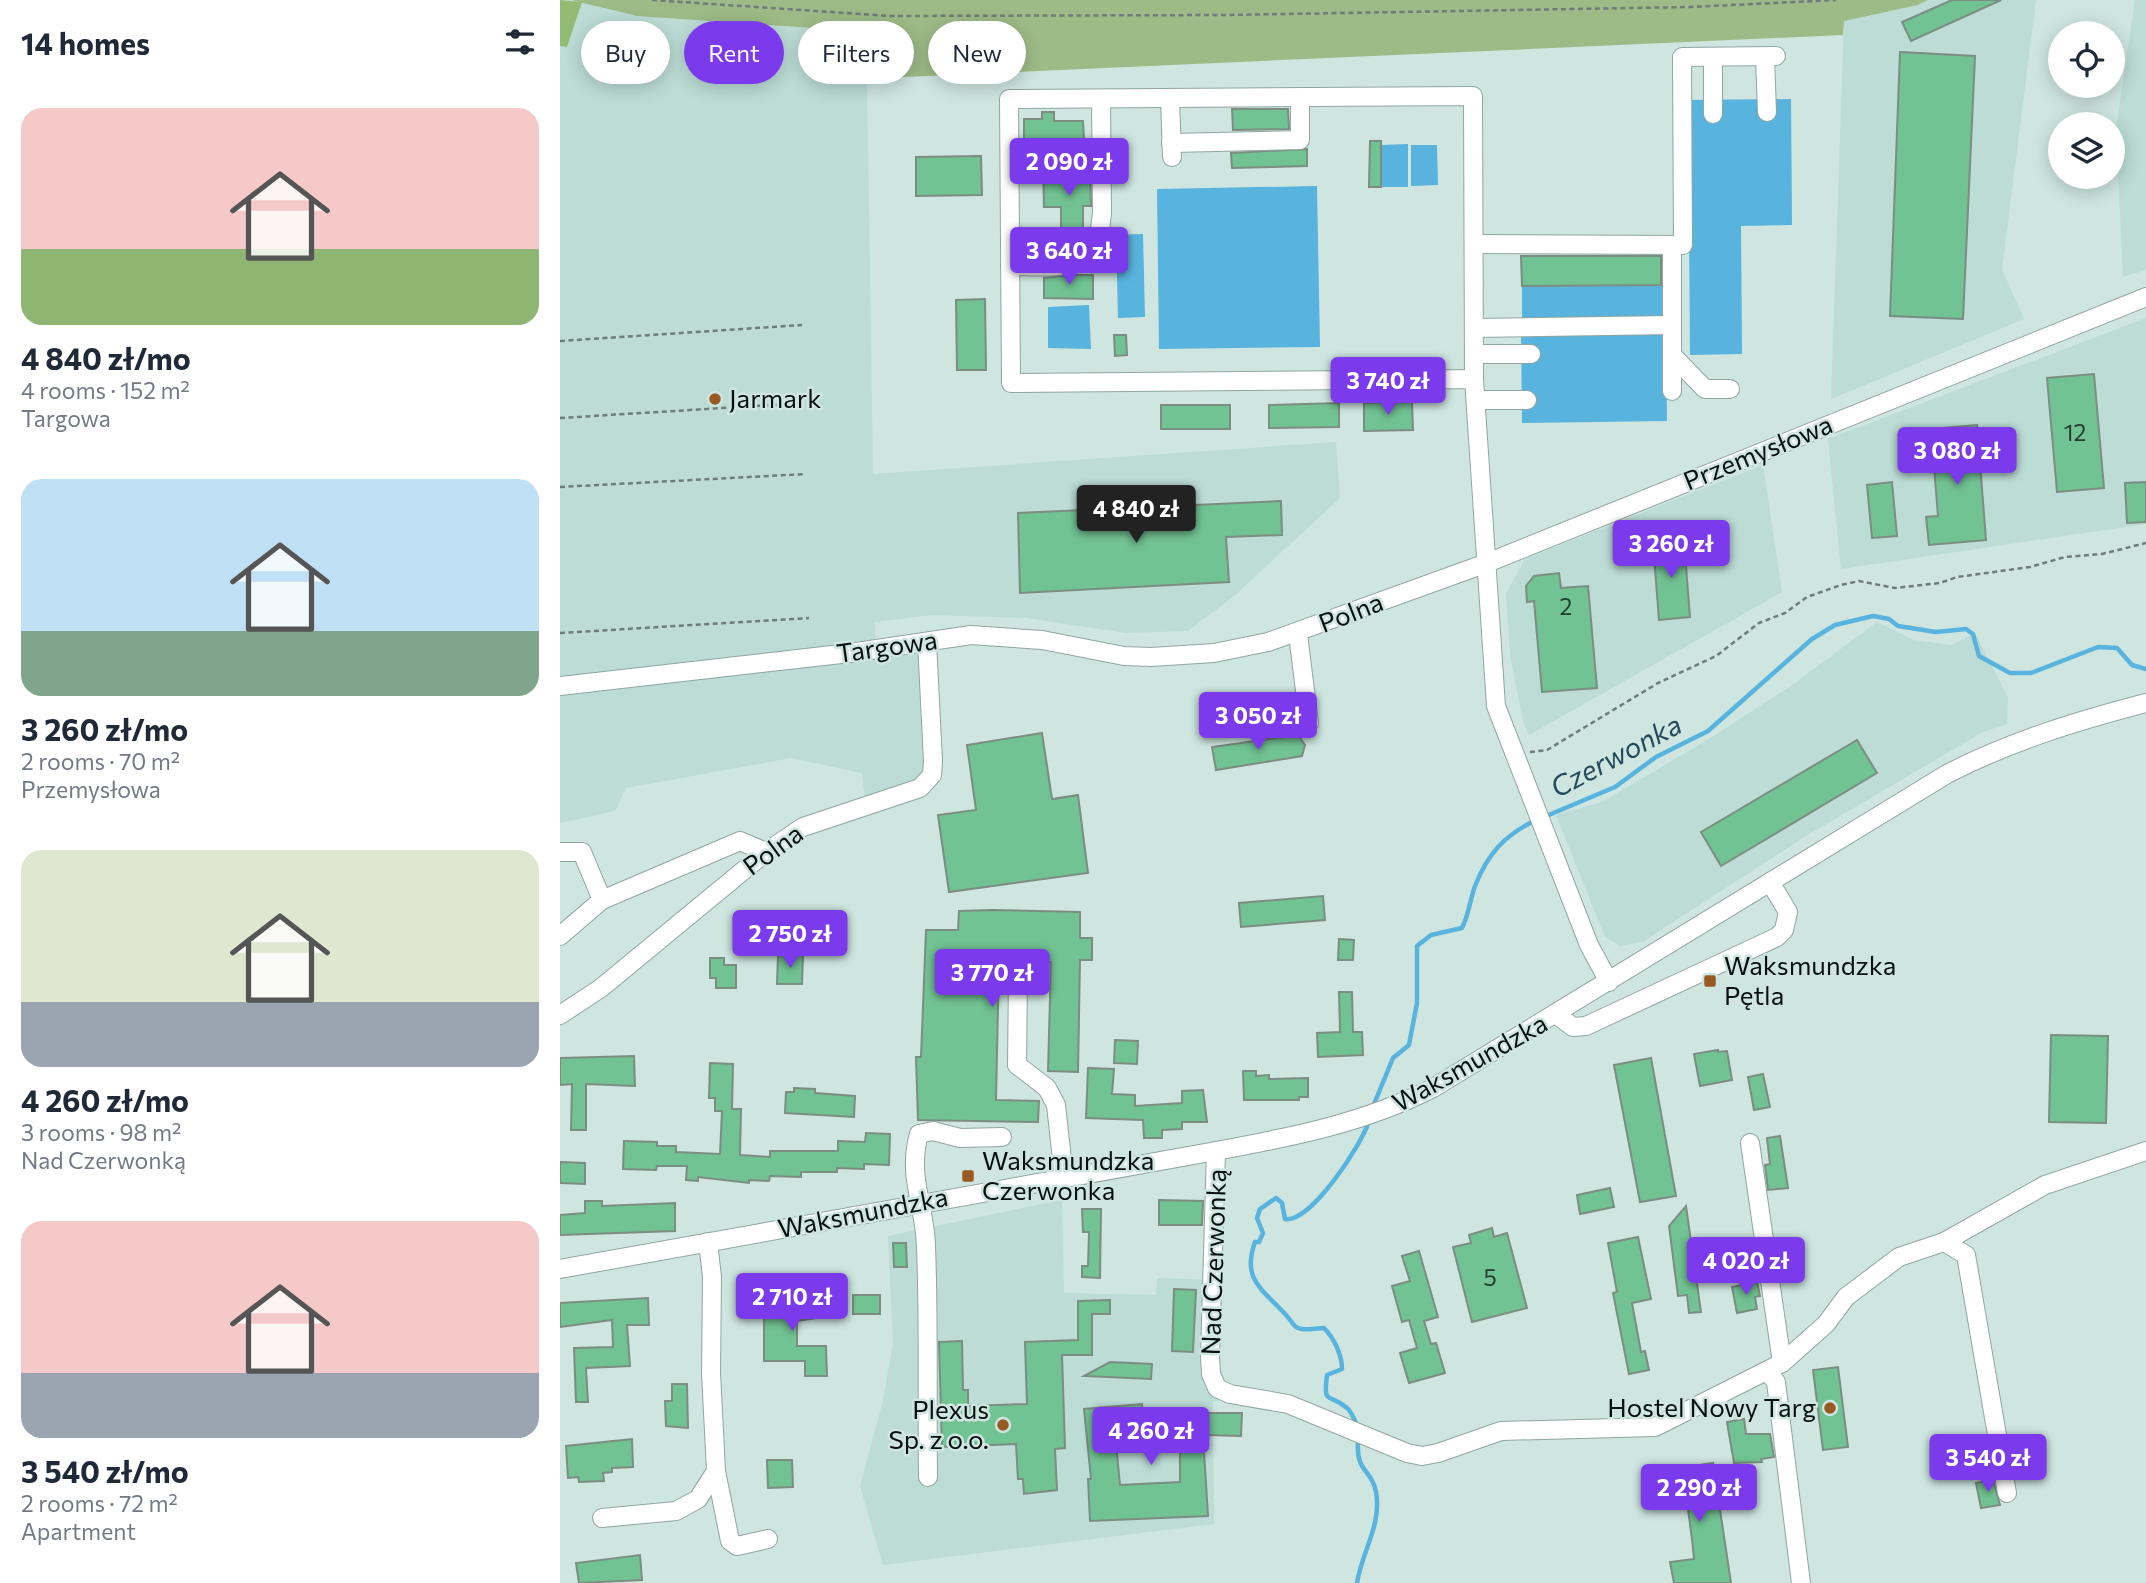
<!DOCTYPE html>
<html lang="en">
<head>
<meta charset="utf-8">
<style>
  body { margin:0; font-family:Commissioner,sans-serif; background:#f6f6f7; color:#1f2937; height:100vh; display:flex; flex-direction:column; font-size:26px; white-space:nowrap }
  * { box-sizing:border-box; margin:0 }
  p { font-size:23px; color:#747a83 }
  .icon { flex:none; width:38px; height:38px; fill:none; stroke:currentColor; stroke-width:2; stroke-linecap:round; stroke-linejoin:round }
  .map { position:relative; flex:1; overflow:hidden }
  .sheet { display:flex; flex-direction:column; background:#fff; width:560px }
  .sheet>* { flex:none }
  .banner { position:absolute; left:21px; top:21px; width:665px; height:63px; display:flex; gap:14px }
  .tools { position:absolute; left:1488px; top:21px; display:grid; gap:14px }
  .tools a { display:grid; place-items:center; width:77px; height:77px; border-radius:50%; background:#fff; box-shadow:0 4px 18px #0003; font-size:35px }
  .price { position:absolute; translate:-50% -60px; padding:0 16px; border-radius:7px; background:#7c3aed; color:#fff; font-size:23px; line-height:46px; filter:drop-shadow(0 2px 4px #0008) }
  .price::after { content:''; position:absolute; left:50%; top:42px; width:21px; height:16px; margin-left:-10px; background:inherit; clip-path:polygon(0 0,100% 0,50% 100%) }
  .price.current { background:#222; color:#fff }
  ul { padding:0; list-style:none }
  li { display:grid; align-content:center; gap:14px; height:371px; padding:0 21px }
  li span { display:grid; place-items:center; height:217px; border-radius:21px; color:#555 }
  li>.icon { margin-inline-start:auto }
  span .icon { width:126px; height:126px; fill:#fffc; stroke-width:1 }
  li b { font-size:30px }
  h2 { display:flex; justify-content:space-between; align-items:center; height:84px; padding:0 21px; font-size:30px }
  .chip { padding:0 24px; border-radius:32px; background:#fff; box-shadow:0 4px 18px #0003; font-size:24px; line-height:63px }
  .chip.current { background:#7c3aed; color:#fff }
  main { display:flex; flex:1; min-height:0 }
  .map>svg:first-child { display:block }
</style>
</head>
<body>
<main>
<section class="sheet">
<h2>14 homes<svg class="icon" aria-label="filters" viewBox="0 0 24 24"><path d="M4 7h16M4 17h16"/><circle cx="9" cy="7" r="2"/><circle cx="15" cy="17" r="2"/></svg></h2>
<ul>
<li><span style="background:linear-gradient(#f6c9c9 65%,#8fb573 0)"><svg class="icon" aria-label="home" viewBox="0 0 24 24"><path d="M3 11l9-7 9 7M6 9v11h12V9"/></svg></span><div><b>4 840 zł/mo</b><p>4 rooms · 152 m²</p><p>Targowa</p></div></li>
<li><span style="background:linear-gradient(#bfe0f5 70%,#7fa58c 0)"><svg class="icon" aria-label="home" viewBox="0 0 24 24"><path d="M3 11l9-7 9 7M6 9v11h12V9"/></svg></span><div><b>3 260 zł/mo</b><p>2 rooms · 70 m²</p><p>Przemysłowa</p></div></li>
<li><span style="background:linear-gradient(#dfe7d0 70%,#9aa5b1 0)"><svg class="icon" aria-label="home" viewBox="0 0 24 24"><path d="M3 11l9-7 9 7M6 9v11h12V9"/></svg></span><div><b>4 260 zł/mo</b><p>3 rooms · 98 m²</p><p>Nad Czerwonką</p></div></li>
<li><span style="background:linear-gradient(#f6c9c9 70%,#9aa5b1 0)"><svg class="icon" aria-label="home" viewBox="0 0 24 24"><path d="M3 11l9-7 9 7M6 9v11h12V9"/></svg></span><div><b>3 540 zł/mo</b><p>2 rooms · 72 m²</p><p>Apartment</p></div></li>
</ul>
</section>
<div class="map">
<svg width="1586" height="1583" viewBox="0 0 1586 1583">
  <rect width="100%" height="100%" fill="#cee5e0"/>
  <!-- built -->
  <g fill="#bcdcd5">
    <path d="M1368 0H1476L1442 269 1464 319 1271 399 1284 21 1358 5Z"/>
    <path d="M1575 0H1586V270L1563 277 1556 129Z"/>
    <path d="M22 2 77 16 297 31 299 79H307L313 474 776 442 780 498 674 596 628 631 566 633 466 618 371 615 315 622 316 659 360 651 366 778 305 800 302 773 231 758 66 788 55 811 0 823V46H7Z"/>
    <path d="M1586 318V524L1281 569 1268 439Z"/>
    <path d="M1203 465 1222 592 969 735 963 722 950 655 946 594 965 559Z"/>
    <path d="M1317 622 1354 640 1391 645 1415 633 1448 697 1447 724 1423 732 1241 839 1084 941 1061 946 1045 937 996 815 1042 802 1149 739 1235 683Z"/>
    <path d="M502 1200 504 1293 596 1295 597 1278 659 1280V1401H653L654 1524 323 1565 300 1486 323 1401 333 1343 328 1236Z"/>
  </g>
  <!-- green -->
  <path fill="#9dbb86" d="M11 0H1368L1358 5 1284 21 1283 35 299 79 297 31 77 16Z"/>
  <!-- forest -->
  <path fill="#94bb73" d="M0 0 22 2 7 47 0 46Z"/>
  <!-- water -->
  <g fill="#58b3de">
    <path d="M1231 99 1232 225 1181 226 1182 354 1130 355 1128 100Z"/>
    <path d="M848 144V187H821V145Z"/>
    <path d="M851 145H877L878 185 851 186Z"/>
    <path d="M757 186 760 347 599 349 597 189Z"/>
    <path d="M583 234 585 317 558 318 556 235Z"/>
    <path d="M1105 285V319L962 321V286Z"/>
    <path d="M529 305 531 349 488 348V307Z"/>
    <path d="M1106 330 1107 421 962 423 961 332Z"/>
  </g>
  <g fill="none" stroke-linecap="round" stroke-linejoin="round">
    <!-- stream -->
    <g stroke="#58b3de" stroke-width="4.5">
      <path d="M984 817 1055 787 1096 757 1148 731 1252 639 1275 625 1313 616 1329 619 1338 626 1376 632 1406 629 1413 634 1419 656 1450 673H1471L1538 647 1557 648 1572 665 1586 669"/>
      <path d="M812 1109 833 1058 849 1045 857 1003V946L871 935 902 928C909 914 910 900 915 886 928 853 945 835 976 820"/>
      <path d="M796 1423C794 1419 791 1411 787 1408 769 1392 763 1407 767 1375L782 1369C782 1355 774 1338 764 1328 757 1328 748 1330 742 1329 733 1328 732 1321 726 1315 704 1290 681 1281 695 1242H699L703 1233 697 1218 700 1209 716 1198 722 1203 725 1219C751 1223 802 1144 809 1121"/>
      <path d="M797 1583C802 1551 822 1525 816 1492 812 1469 796 1473 798 1442"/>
    </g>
  </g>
  <!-- building -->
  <g fill="#72c393" stroke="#7c8d82" stroke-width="2">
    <path d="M1392 0H1441L1351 41 1342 22Z"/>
    <path d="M1340 52 1415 56 1403 319 1330 316Z"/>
    <path d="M672 109H728L729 129 673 130Z"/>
    <path d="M482 112H494V121H523L524 140H464V119H482Z"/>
    <path d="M810 141H821V187H809Z"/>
    <path d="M747 149V166L672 168 671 153Z"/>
    <path d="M421 156 422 195 356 196V157Z"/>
    <path d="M530 163 531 206H523V247H501V207H484L483 164Z"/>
    <path d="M961 256H1101V285L962 286Z"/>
    <path d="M512 275H533V299L484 298V278Z"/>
    <path d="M425 299 426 370H397L396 300Z"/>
    <path d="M554 335H566L567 355 555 356Z"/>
    <path d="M1534 374 1544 488 1497 492 1487 378Z"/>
    <path d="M852 402 853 430 804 431V403Z"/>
    <path d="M779 403V427L709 428V405Z"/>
    <rect x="601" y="405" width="69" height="24"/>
    <path d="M1417 425 1426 540 1369 545 1366 517 1378 516 1371 429Z"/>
    <path d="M1332 482 1337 536 1312 538 1307 485Z"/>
    <path d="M1586 482V522L1567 523 1565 483Z"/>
    <path d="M721 501 722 535 666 537 669 582 460 593 458 513Z"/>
    <path d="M1124 541 1130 617 1099 620 1093 543Z"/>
    <path d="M999 573 1001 588 1028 586 1037 688 982 692 974 601 967 602 966 586 974 576Z"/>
    <path d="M482 733 492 799 518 795 528 873 389 892 378 815 416 810 407 745Z"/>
    <path d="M738 735 745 745 742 756 656 770 652 747Z"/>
    <path d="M1297 740 1317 773 1161 866 1141 832Z"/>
    <path d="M763 896 765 920 681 927 679 903Z"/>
    <path d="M432 910 520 912V938H532V960H520L518 1072 488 1071 491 962 439 961 436 1100 479 1101 478 1122 358 1120 356 1057H361L366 930H398L399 911Z"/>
    <path d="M779 939 794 940 793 960H778Z"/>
    <path d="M218 955H243L242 984H217Z"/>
    <path d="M150 958H164V965H176V988H156V978H150Z"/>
    <path d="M779 992H792L793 1032H802L803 1055 758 1057 757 1033 780 1032Z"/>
    <path d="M1491 1035 1548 1036 1546 1123 1489 1122Z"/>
    <path d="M555 1040 578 1041 577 1064 554 1063Z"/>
    <path d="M1158 1050V1052L1167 1051 1172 1080 1140 1086 1134 1054Z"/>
    <path d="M74 1056 75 1086 26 1084V1130H11L12 1084 0 1085V1058Z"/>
    <path d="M1091 1058 1116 1196 1080 1202 1054 1065Z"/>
    <path d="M150 1063 173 1064 172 1109H181L180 1155 210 1157V1151H278V1141L305 1142 306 1133 330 1134 329 1165 304 1164V1169L277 1168V1172H241V1177L210 1176 209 1181 189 1180V1183L138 1177V1181L126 1180 127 1166H97L96 1170 63 1169 64 1141 97 1142V1146H116V1152L160 1154 162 1111H155V1098H149Z"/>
    <path d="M528 1068 554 1069 552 1094 575 1095V1106L622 1103V1091L643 1090 647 1122H622V1129L602 1130V1138H584L583 1120 526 1118Z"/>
    <path d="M683 1071H696V1076L709 1075V1079L748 1078V1097H739V1100H684Z"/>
    <path d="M1203 1074 1210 1107 1194 1110 1188 1077Z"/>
    <path d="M234 1088 255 1089V1093L295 1096 294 1117 225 1113 226 1092H234Z"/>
    <path d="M1220 1136 1228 1188 1208 1190 1205 1165 1210 1164 1207 1138Z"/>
    <path d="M0 1162 25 1163V1184L0 1183Z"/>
    <path d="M1050 1188 1054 1207 1020 1214 1017 1195Z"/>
    <path d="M599 1200 643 1201 642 1225H599Z"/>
    <path d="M25 1201H42V1206L115 1203V1231L0 1235V1215L25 1213Z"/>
    <path d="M1126 1206 1141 1312 1129 1313 1127 1295 1118 1296 1109 1226Z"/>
    <path d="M522 1209H541L540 1278 522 1277V1266H528L529 1232H523Z"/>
    <path d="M932 1228 934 1237 947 1233 967 1308 912 1322 893 1247 911 1243 909 1235Z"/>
    <path d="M1078 1237 1091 1299 1072 1303 1081 1352 1085 1351 1089 1370 1069 1374 1053 1293 1057 1292 1048 1243Z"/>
    <path d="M333 1243H346L347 1267H334Z"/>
    <path d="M1238 1248 1242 1273 1224 1276 1220 1251Z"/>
    <path d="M859 1251 878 1317 864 1321 871 1344 876 1343 885 1373 849 1383 840 1353 857 1348 849 1320 842 1322 832 1286 850 1281 842 1256Z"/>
    <path d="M1197 1282 1200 1296 1195 1297 1197 1309 1177 1313 1172 1287Z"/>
    <path d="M614 1289 636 1290 633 1352 612 1351Z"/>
    <path d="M257 1295V1318L237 1321V1346H266L267 1376H245V1361H204V1297Z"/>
    <rect x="293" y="1295" width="27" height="19"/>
    <path d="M88 1298 89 1325H67L70 1366 26 1368 28 1402H16L14 1348 53 1347 52 1320 0 1327V1303Z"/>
    <path d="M550 1300V1314H532V1355H502L505 1448 495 1449 497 1490 464 1494 463 1479H458L456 1444 382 1447 379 1342 402 1341 403 1390H408V1406L467 1404 465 1342 518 1340V1301Z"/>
    <path d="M550 1362 592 1364 591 1379 524 1376Z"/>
    <path d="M1278 1367 1288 1447 1263 1450 1253 1370Z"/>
    <path d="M112 1384H127L128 1428 106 1426 105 1401H112Z"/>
    <path d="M582 1404 583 1419 554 1422 560 1485 620 1482V1413H682L681 1436 643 1435 648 1516 530 1521 528 1479H531L524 1409Z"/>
    <path d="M1184 1419 1186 1434H1210L1214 1457 1201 1459 1202 1462 1174 1463 1167 1422Z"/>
    <path d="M72 1439 73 1467 52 1468V1472L43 1473 44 1481 19 1482 18 1477 8 1478 6 1446Z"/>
    <path d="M207 1460H232L233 1487 208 1488Z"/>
    <path d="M1153 1463 1171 1583H1114L1110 1562 1134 1559 1132 1539 1127 1502 1104 1505 1099 1471Z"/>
    <path d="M1433 1480 1440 1505 1421 1508 1416 1483Z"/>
    <path d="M80 1555 82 1580 19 1583 16 1563Z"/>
  </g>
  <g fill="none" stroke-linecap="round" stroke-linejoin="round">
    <!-- minor casing -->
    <g stroke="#90a6a1" stroke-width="20">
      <g id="minor">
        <path d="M1153 57V114"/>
        <path d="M1205 57 1207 112"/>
        <path d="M610 98 612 157"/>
        <path d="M611 143 740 140V97"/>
        <path d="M914 244 1123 245 1122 57 1216 56"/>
        <path d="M1112 245V391"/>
        <path d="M450 266C480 266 511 271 537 253L542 213 541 99"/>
        <path d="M914 328 1112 325"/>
        <path d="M914 354H971"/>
        <path d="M1112 355 1145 389H1170"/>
        <path d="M914 379 451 383 449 99 913 96 914 379 936 706 1029 945 1049 982"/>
        <path d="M916 400H967"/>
        <path d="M738 634 749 723"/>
        <path d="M0 686 290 653 411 635 482 640 564 656 591 657 654 653 708 642 927 563 1586 297"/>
        <path d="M0 852H22L42 900 180 841 206 852"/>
        <path d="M0 936 42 900"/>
        <path d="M458 976 457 1065 487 1088 496 1105 504 1177"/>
        <path d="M0 1015 41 988 206 852 243 827 360 788 372 775 373 761 367 642"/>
        <path d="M997 1015 1013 1027 1026 1026 1217 937 1224 930 1228 912 1210 882"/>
        <path d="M1190 1143 1222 1363"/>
        <path d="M656 1151 650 1356 651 1374 657 1388 670 1394 728 1404 847 1453 862 1456 878 1453 941 1431 1095 1427 1222 1363 1266 1324 1286 1297 1339 1257 1384 1242 1406 1255 1447 1493"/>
        <path d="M1384 1242 1485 1185 1586 1151"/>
        <path d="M0 1269 656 1151C732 1137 804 1123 873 1088L1387 774C1451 741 1517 721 1586 703"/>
        <path d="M1207 1371 1216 1382 1241 1583"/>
        <path d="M156 1471 170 1541 177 1546 208 1539"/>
        <path d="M368 1477C367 1400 369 1323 366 1246 365 1205 347 1177 359 1134L373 1131 400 1138 442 1137"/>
        <path d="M42 1518 116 1511 138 1499 156 1471 151 1373 152 1277 148 1242"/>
      </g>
    </g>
    <!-- path -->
    <g stroke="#6e7d7a" stroke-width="2.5" stroke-dasharray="5 3.5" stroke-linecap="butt">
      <path d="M92 0 330 16 666 15 1130 7 1276 0"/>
      <path d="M0 341 242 325"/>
      <path d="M0 418 244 403"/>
      <path d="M0 487 246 474"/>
      <path d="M0 633 249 618"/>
      <path d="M970 752 987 750 1098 683 1156 656 1199 623 1225 613 1247 597 1281 585 1299 581 1335 588 1380 583 1397 577 1470 567 1505 557 1542 554 1586 543"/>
    </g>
    <!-- minor -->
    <use href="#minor" stroke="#fff" stroke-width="18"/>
  </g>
  <!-- markers -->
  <g fill="#995923" stroke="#cee5e0" stroke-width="2.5">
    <circle cx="155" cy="399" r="7"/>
    <rect x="1143" y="974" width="14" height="14" rx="3.5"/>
    <rect x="401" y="1169" width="14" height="14" rx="3.5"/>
    <circle cx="1270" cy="1408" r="7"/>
    <circle cx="443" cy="1425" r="7"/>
  </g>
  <g text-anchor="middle" stroke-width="5" stroke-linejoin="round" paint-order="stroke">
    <!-- number labels -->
    <g font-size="23" fill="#233d30">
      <text x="1515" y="441">12</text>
      <text x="1006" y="615">2</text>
      <text x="930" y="1286">5</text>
    </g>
    <!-- poi labels -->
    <g font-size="26" fill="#09100f" stroke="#cee5e0" text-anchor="start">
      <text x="169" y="408">Jarmark</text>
      <text x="1164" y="975">Waksmundzka<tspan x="1164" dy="30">Pętla</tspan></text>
      <text x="422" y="1170">Waksmundzka<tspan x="422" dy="30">Czerwonka</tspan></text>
      <text x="1256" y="1417" text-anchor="end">Hostel Nowy Targ</text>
      <text x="429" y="1419" text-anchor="end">Plexus<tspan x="429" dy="30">Sp. z o.o.</tspan></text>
    </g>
    <!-- street labels -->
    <g font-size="26" fill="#09100f" stroke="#cee5e0">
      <text transform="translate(1198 453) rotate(-22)" y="9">Przemysłowa</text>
      <text transform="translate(791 613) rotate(-21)" y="9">Polna</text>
      <text transform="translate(327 647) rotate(-8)" y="9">Targowa</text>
      <text transform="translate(213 850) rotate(-36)" y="9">Polna</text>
      <text transform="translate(910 1063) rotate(-29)" y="9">Waksmundzka</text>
      <text transform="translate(303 1213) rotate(-11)" y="9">Waksmundzka</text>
      <text transform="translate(654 1262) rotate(-88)" y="9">Nad Czerwonką</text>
    </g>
    <!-- water labels -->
    <g font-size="28" font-style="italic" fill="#234a5d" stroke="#cee5e0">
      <text transform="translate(1056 756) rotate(-28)" y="10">Czerwonka</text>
    </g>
  </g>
</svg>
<div class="tools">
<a><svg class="icon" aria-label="locate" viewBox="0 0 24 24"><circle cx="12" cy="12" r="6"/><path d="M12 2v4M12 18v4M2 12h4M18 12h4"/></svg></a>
<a><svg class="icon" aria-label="layers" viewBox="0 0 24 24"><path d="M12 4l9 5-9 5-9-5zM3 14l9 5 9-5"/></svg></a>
</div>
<b class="price" style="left:509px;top:198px">2 090 zł</b>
<b class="price" style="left:509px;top:287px">3 640 zł</b>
<b class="price" style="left:828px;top:417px">3 740 zł</b>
<b class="price" style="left:1397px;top:487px">3 080 zł</b>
<b class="price current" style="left:576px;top:545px">4 840 zł</b>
<b class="price" style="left:1111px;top:580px">3 260 zł</b>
<b class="price" style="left:698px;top:752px">3 050 zł</b>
<b class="price" style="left:230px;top:970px">2 750 zł</b>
<b class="price" style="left:432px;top:1009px">3 770 zł</b>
<b class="price" style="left:1186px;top:1297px">4 020 zł</b>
<b class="price" style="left:232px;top:1333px">2 710 zł</b>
<b class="price" style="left:591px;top:1467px">4 260 zł</b>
<b class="price" style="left:1428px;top:1494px">3 540 zł</b>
<b class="price" style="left:1139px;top:1524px">2 290 zł</b>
<div class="banner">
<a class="chip">Buy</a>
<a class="chip current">Rent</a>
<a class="chip">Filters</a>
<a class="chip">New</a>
</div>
</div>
</main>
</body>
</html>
